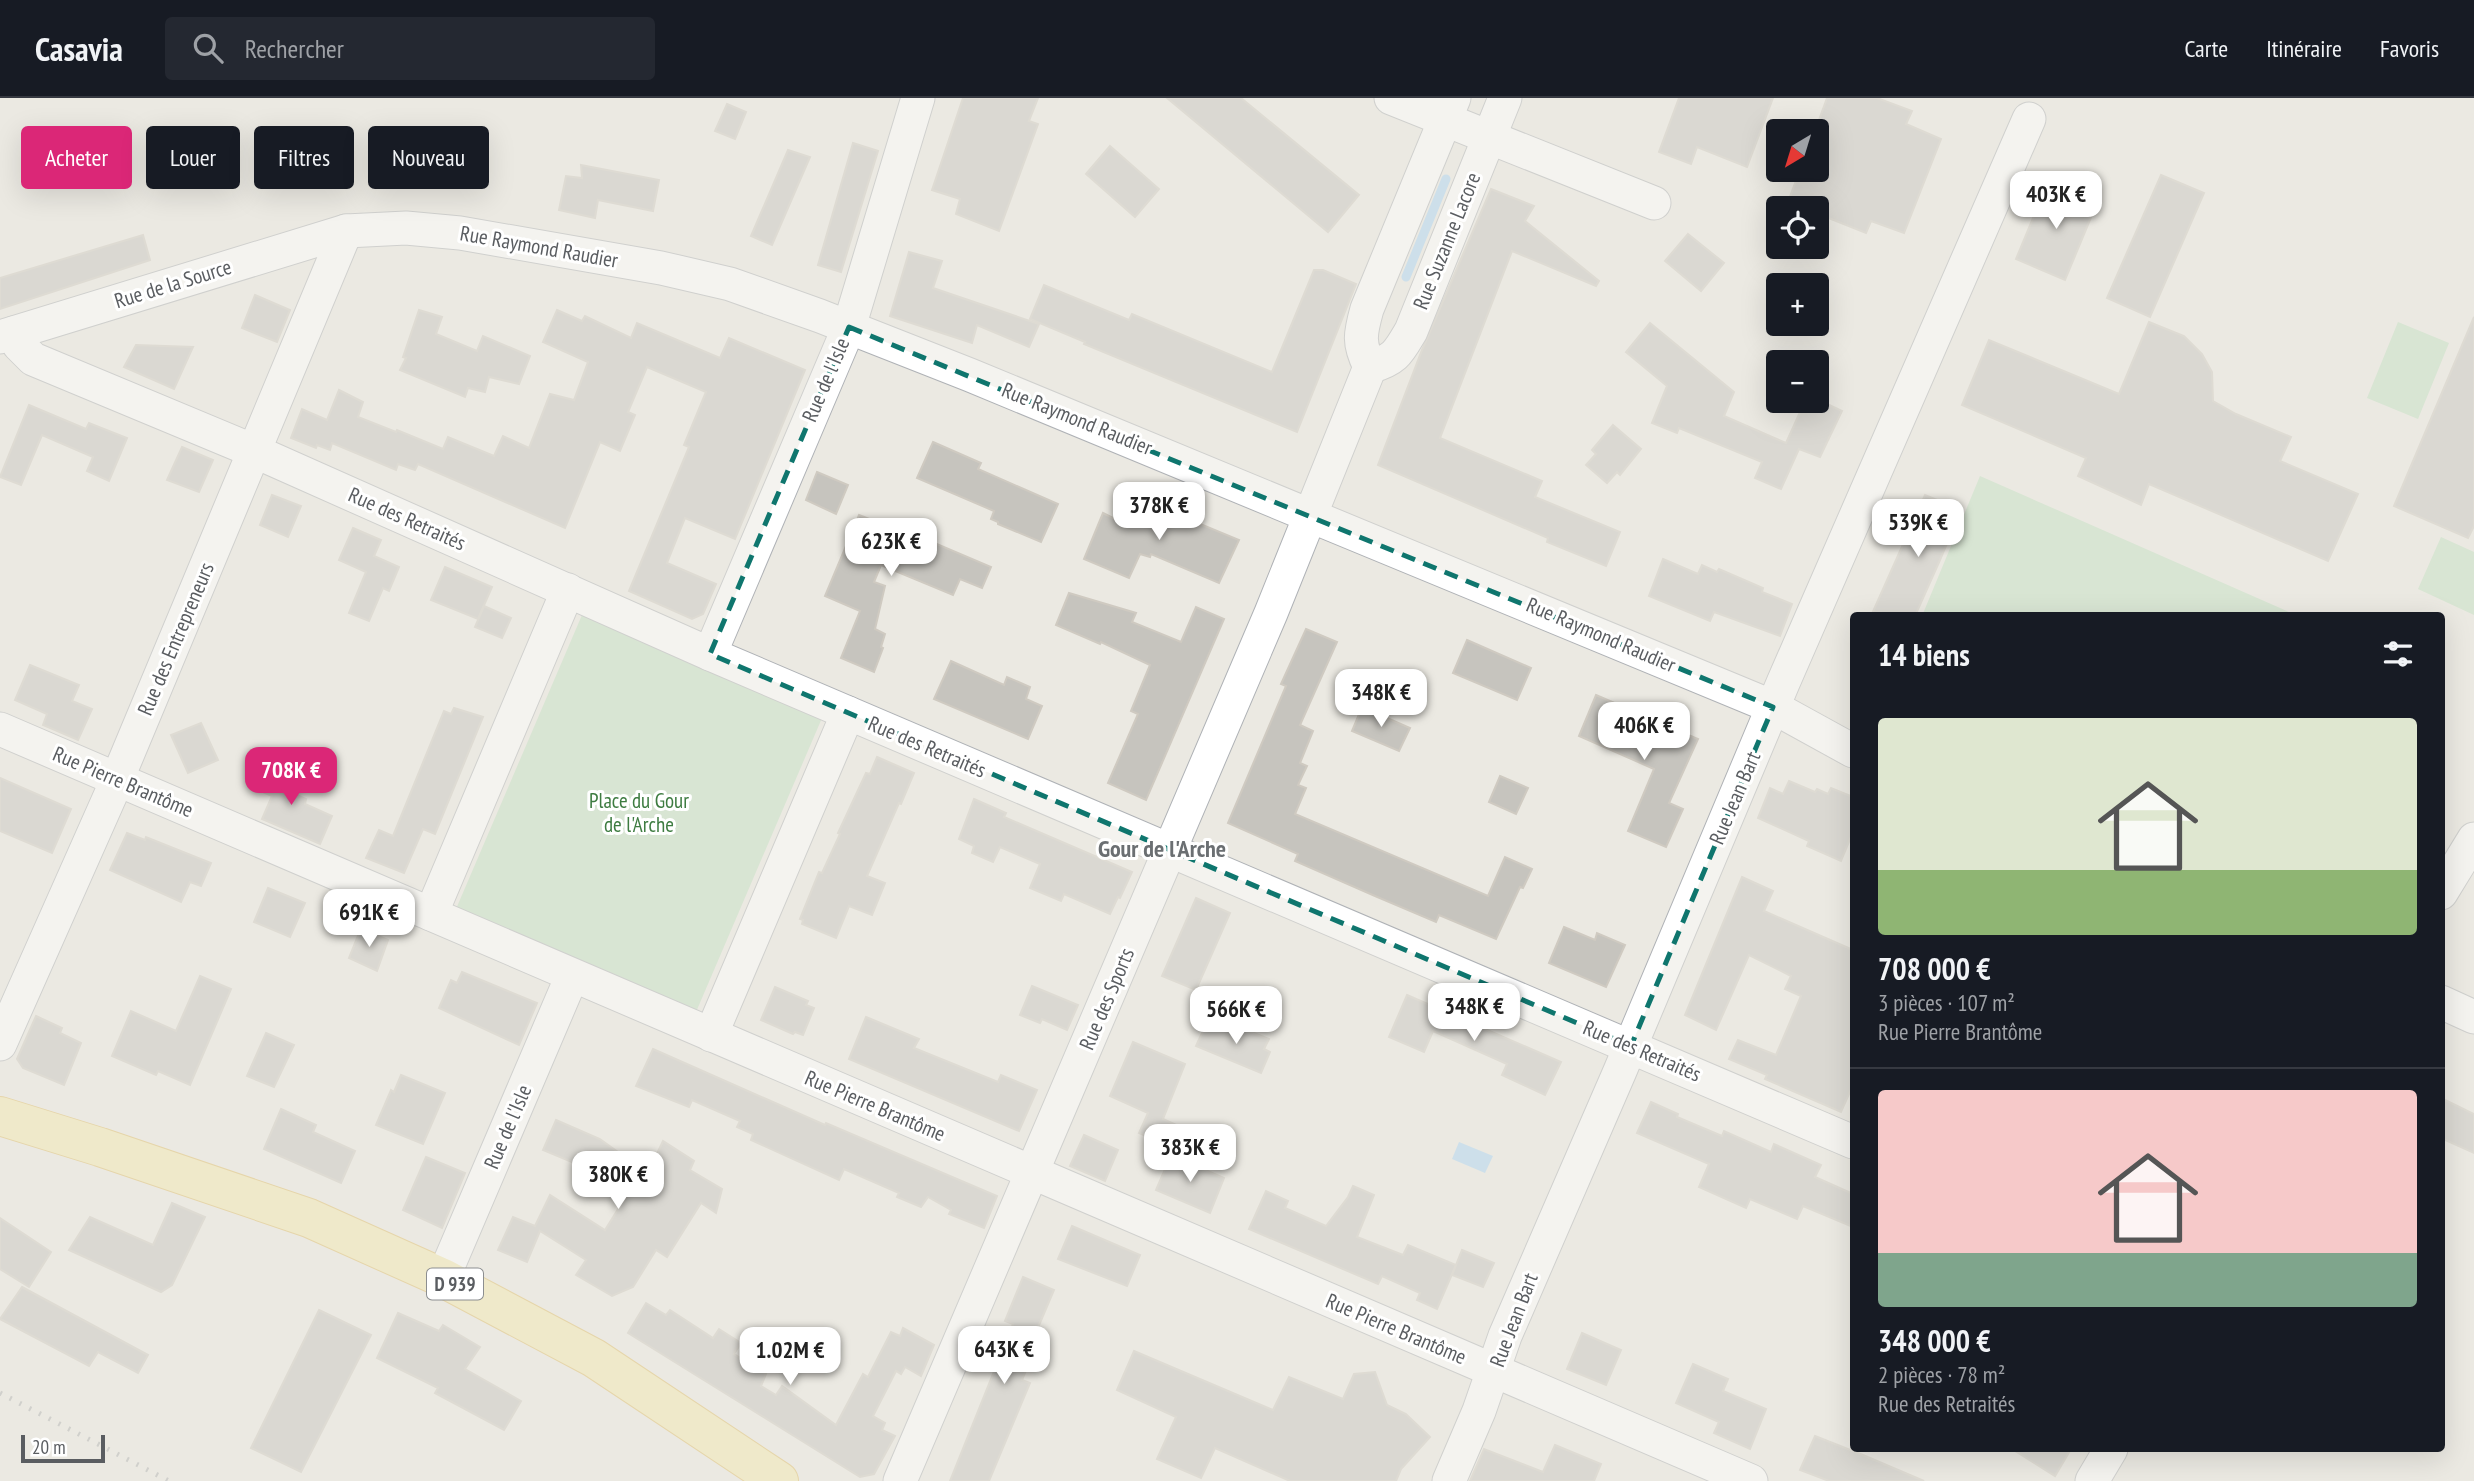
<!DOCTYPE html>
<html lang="fr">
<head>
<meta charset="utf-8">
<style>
  body { margin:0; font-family:"PT Sans Narrow",sans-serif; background:#242831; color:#f1f3f6; height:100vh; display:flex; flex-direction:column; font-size:26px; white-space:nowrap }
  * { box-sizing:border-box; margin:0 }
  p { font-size:23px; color:#9ea1a6 }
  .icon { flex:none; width:38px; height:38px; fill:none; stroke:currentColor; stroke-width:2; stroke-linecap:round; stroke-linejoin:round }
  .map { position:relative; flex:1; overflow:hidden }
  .drawer { position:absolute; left:1850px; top:514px; width:595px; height:840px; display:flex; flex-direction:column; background:#171b24; border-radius:7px; box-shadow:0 7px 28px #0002 }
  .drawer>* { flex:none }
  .banner { position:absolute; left:21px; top:28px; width:665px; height:63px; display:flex; gap:14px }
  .needle { width:46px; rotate:218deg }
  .fabs { position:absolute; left:1766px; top:21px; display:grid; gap:14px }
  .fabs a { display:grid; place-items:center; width:63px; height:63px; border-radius:7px; background:#171b24; box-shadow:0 7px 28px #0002; font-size:35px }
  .scale { position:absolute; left:21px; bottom:18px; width:84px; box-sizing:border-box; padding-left:7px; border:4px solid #5a5d61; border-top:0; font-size:19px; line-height:24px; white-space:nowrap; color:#5a5d61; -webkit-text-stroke:5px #fff; paint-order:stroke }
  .price { position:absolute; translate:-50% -60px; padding:0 16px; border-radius:14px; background:#fff; color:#222; font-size:23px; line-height:46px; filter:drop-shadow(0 2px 4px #0008) }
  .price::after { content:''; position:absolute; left:50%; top:42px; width:21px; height:16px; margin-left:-10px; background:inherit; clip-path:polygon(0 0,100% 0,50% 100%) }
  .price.current { background:#db2777; color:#fff }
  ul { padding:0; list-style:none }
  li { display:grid; align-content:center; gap:14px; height:371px; padding:0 28px }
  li+li { border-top:2px solid #363941 }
  li span { display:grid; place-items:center; height:217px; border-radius:7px; color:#555 }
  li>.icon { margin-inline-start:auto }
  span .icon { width:126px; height:126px; fill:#fffc; stroke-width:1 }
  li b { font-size:30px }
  h2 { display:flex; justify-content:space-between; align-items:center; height:84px; padding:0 28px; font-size:30px }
  .chip { padding:0 24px; border-radius:7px; background:#171b24; box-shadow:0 7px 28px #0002; font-size:24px; line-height:63px }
  .chip.current { background:#db2777; color:#fff }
  header { display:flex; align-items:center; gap:42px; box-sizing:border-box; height:98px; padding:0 35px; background:#171b24; border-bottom:2px solid #363941 }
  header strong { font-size:33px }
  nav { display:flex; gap:38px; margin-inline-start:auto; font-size:24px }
  .search { width:490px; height:63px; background:#242831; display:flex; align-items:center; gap:18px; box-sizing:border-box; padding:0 24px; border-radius:7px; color:#9ea1a6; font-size:26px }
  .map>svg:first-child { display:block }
</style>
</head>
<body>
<header>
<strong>Casavia</strong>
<div class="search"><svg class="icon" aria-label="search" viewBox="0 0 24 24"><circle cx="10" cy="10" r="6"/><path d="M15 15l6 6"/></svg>Rechercher</div>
<nav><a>Carte</a><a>Itinéraire</a><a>Favoris</a></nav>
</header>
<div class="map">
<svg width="2474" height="1383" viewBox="0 0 2474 1383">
  <rect width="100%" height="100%" fill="#ebe9e2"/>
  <!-- green -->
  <g fill="#c1e0c1">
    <path d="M2398 224 2449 245 2418 321 2367 300Z"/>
    <path d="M1980 378 2298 518H1922Z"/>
    <path d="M2441 439 2474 454V517L2418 491Z"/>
    <path d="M582 517 822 620 696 914 456 811Z"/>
  </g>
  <!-- water -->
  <path fill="#a9d3f4" d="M1459 1044 1493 1058 1485 1075 1452 1061Z"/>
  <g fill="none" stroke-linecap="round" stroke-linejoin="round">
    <!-- stream -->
    <path stroke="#a9d3f4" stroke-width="9" d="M1406 179 1446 81"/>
  </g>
  <!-- building -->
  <g fill="#c6c4be" stroke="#cfcac1" stroke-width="2">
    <path d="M963 0H1038L1029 23 1038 26 999 133 956 116 960 101 932 92Z"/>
    <path d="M1167 0H1241L1359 97 1328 134Z"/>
    <path d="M1679 0H1773L1747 69 1697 49 1691 66 1659 54Z"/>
    <path d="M1827 0H1877L1912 13 1906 26 1941 41 1904 135 1871 123 1866 135 1816 115V110H1803L1788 104 1800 72H1816L1815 33Z"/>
    <path d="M727 6 746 14 735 41 715 33Z"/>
    <path d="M853 45 878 53 841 174 818 167Z"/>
    <path d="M1110 48 1159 91 1135 119 1086 76Z"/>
    <path d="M788 52 810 59 772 147 751 138Z"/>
    <path d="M581 67 659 82 653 113 598 102 595 120 559 112 566 78 582 80Z"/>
    <path d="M2161 77 2204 95 2150 219 2107 200Z"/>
    <path d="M2048 84 2097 105 2065 182 2016 161Z"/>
    <path d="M1491 91 1534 108 1525 123 1599 183 1596 188 1512 153 1440 340 1542 383 1535 399 1620 434 1606 468 1547 444 1548 440 1378 367 1422 252Z"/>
    <path d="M1688 136 1724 165 1701 193 1665 163Z"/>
    <path d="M143 137 150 162 0 211V180Z"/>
    <path d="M909 154 942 163 933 190 1039 226 1029 249 977 227 972 245 890 218Z"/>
    <path d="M1314 172H1323L1356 186 1297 334 1084 246 1085 244 1030 221 1044 187 1129 222 1132 216 1272 274Z"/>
    <path d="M255 197 290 212 277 244 242 230Z"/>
    <path d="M419 212 442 219 436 236 477 253 483 238 530 258 519 286 489 279 485 294 468 290 465 299 400 272 406 260 403 259Z"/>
    <path d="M557 212 582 223 585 218 631 240 637 225 720 260 729 240 805 272 735 441 685 420 667 465 716 486 703 516 692 521 629 493 689 349 684 347 706 294 647 269 628 314 635 317 620 353 600 344 565 430 418 366 415 372 398 366 396 372 332 345 330 352 317 347 316 350 291 340 302 311 327 322 339 292 363 304 358 319 396 334 397 332 443 351 448 339 494 358 503 338 529 350 550 296 574 302 588 264 543 244Z"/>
    <path d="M2474 219V428L2468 440 2394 408Z"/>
    <path d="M2149 224 2184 238 2202 256 2212 274 2213 303 2236 316 2291 339 2280 363 2358 396 2328 463 2149 386 2141 407 2078 378 2086 360 1962 307 1989 242 2119 296Z"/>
    <path d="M1650 225 1734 294 1724 318 1786 345 1805 303H1821L1842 313 1820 359 1799 351 1781 391 1755 380 1762 364 1679 330 1677 335 1652 325 1667 288 1626 254Z"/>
    <path d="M136 247 193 249 174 291 124 269Z"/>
    <path d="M29 307 86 331 89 325 127 340 109 383 87 373 93 359 42 337 21 387 0 379Z"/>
    <path d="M1613 327 1641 351 1620 377 1617 374 1607 385 1586 367 1596 356 1592 352Z"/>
    <path d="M933 344 981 365 978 371 1058 406 1041 444 998 426V424L991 421 994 413 917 380Z"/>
    <path d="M182 349 213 362 199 394 167 382Z"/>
    <path d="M817 374 848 387 836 416 806 402Z"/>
    <path d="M272 397 301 408 288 439 260 427Z"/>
    <path d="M1925 397 1961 412 1940 462 1915 518H1871Z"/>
    <path d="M1140 401 1239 442 1219 485 1151 456 1150 459 1140 456 1129 480 1084 461 1103 415 1117 422 1122 407 1135 412Z"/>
    <path d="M859 417 882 426 883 423 991 469 982 490 960 481 953 497 881 467 874 484 885 488 875 531 885 536 881 549 883 550 874 574 841 560 860 513 825 498Z"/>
    <path d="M353 430 381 442 374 458 399 469 389 493 383 490 369 523 349 515 366 474 339 462Z"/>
    <path d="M1663 461 1698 476 1702 467 1717 474 1719 471 1763 490 1762 494 1792 506 1780 538 1714 514 1710 523 1649 498Z"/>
    <path d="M445 469 492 489 478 521 431 502Z"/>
    <path d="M1069 495 1136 515 1132 524 1181 544 1196 509 1224 521 1146 702 1108 685 1138 616 1131 613 1150 567 1101 544 1100 546 1056 527Z"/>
    <path d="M484 508 511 520 502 540 475 529Z"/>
    <path d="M1306 531 1337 544 1300 627 1313 633 1300 665 1307 668 1298 687 1306 690 1295 716 1488 798 1505 759 1532 771 1523 790 1520 789 1496 841 1439 817 1436 824 1375 798 1295 763 1298 756 1228 725 1286 588 1281 586Z"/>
    <path d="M1467 542 1531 570 1517 602 1453 575Z"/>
    <path d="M951 563 1004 587 1007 579 1030 589 1026 601 1042 608 1028 641 934 601Z"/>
    <path d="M30 567 79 587 72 603 92 611 78 642 43 627 47 616 15 602Z"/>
    <path d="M1596 597 1698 641 1669 705 1683 711 1666 749 1628 733 1654 671 1579 638Z"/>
    <path d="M1362 609 1410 630 1399 653 1352 633Z"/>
    <path d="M454 610 483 619 435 736 423 731 404 775 366 760 379 732 393 738 444 613 451 616Z"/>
    <path d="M201 625 218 662 188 675 171 637Z"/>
    <path d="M877 659 914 675 901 706 899 705 867 778 885 785 872 817 849 808 836 840 802 826 803 822 800 821 819 774 822 775 840 736 838 735 866 675 870 676Z"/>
    <path d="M265 668 298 682 292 695 306 701 305 706 332 718 320 746 262 721 272 698 256 691Z"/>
    <path d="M1500 678 1528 690 1516 716 1489 704Z"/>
    <path d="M0 680 71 711 52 755 0 733Z"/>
    <path d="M1789 683 1815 694 1817 691 1828 696 1831 690 1853 699V734L1841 763 1807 748 1809 743 1758 720 1770 690 1783 696Z"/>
    <path d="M974 701 1006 715 1004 719 1132 774 1120 800 1118 799 1110 816 1064 796 1061 803 1030 790 1040 766 1000 749 993 764 972 755 974 748 959 741Z"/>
    <path d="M127 735 145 742 146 739 211 765 201 788 190 784 181 804 110 772Z"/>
    <path d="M1742 779 1773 793 1764 813 1853 852V987L1841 1014 1765 981 1767 977 1729 961 1738 942 1776 957 1801 898 1785 891 1791 878 1749 857 1716 932 1685 917Z"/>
    <path d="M268 790 305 805 290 839 254 824Z"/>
    <path d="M1196 800 1230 815 1196 892 1162 878Z"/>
    <path d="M1564 829 1595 842 1597 835 1625 847 1606 889 1549 865Z"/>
    <path d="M361 830 388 842 377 873 349 860Z"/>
    <path d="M462 874 537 905 519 947 439 910 451 882 457 885Z"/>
    <path d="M200 878 231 891 190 987 158 973 156 977 112 958 131 913 176 933Z"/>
    <path d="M1032 888 1078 907 1067 932 1042 921 1040 925 1020 917Z"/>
    <path d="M775 889 808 903 806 907 814 910 803 937 795 934 793 936 761 922Z"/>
    <path d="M1407 897 1561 964 1545 997 1502 977 1507 966 1433 933 1424 954 1389 939Z"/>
    <path d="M36 918 62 930 60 935 81 945 64 987 23 970 17 961Z"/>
    <path d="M866 919 919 941 914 950 998 984 1001 977 1037 992 1019 1033 849 961Z"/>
    <path d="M1207 924 1233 935 1237 928 1269 941 1264 951 1270 954 1261 975 1196 948Z"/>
    <path d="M266 935 294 947 274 989 247 978Z"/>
    <path d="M1133 944 1185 966 1163 1021 1183 1030 1174 1050 1139 1035 1148 1015 1110 998Z"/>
    <path d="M653 951 825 1027 826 1025 997 1098 984 1130 949 1116 951 1112 928 1099 921 1109 897 1099 899 1095 844 1071 839 1082 751 1042 753 1036 737 1029 740 1023 692 1002 689 1009 636 988Z"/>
    <path d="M401 977 445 995 423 1046 376 1027 391 992 394 994Z"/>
    <path d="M2441 1000 2474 1016V1055L2441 1040Z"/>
    <path d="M1651 1004 1678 1016 1677 1019 1722 1038 1724 1033 1771 1054 1774 1046 1821 1067 1815 1079 1853 1096V1129L1803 1108 1797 1121 1750 1101 1746 1110 1699 1089 1709 1066 1637 1035Z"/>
    <path d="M281 1011 316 1027 313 1034 355 1053 341 1085 264 1051Z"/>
    <path d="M556 1022 600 1041 643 1072 651 1060 654 1062 663 1043 694 1063 690 1072 722 1091 716 1115 701 1105 667 1159 656 1152 633 1189 612 1198 576 1177 586 1162 540 1133 527 1164 498 1152 513 1119 535 1128 550 1097 605 1132 628 1095 575 1061 574 1065 543 1052Z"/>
    <path d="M1084 1037 1118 1052 1105 1083 1070 1068Z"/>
    <path d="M1171 1057 1224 1080 1210 1115 1156 1092Z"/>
    <path d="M426 1059 465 1075 442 1130 403 1112Z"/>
    <path d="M1353 1088 1374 1097 1357 1139 1403 1157 1408 1147 1456 1167 1437 1211 1417 1202 1420 1195 1382 1178 1378 1186 1249 1131 1266 1093 1288 1103 1285 1110 1326 1128 1348 1099Z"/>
    <path d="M172 1105 205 1119 172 1187 161 1194 69 1152 90 1119 153 1147Z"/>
    <path d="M0 1120 51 1154 29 1189 0 1171Z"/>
    <path d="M1072 1128 1140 1157 1127 1188 1058 1161Z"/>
    <path d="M1462 1152 1494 1165 1483 1189 1452 1177Z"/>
    <path d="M1023 1179 1054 1192 1034 1239 1039 1241 1022 1282 1030 1285 989 1383H950L1013 1226 1005 1223Z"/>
    <path d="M22 1189 148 1257 138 1275 98 1254 89 1268 0 1221Z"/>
    <path d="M646 1205 666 1217 670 1212 713 1240 719 1231 741 1245 734 1256 766 1276 761 1288 776 1297 782 1288 836 1327 863 1276 868 1279 891 1234 900 1238 903 1230 934 1247 921 1278 905 1269 901 1276 896 1273 873 1318 885 1325 882 1332 895 1338 874 1376 860 1379 628 1235Z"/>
    <path d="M319 1212 371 1237 301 1374 251 1350Z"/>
    <path d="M398 1215 439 1233 443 1227 480 1249 465 1271 521 1303 504 1332 435 1295 438 1290 377 1260Z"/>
    <path d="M1582 1235 1621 1252 1606 1287 1567 1271Z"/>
    <path d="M1134 1253 1273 1312 1289 1279 1343 1301 1354 1276 1375 1274 1387 1307 1406 1316 1430 1339 1401 1371 1396 1383H1290L1215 1350 1201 1380 1157 1361 1176 1319 1117 1292Z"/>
    <path d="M1693 1266 1728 1281 1723 1293 1766 1311 1750 1351 1714 1335 1719 1324 1676 1305Z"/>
    <path d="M1815 1338 1863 1357 1924 1383H1829L1800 1372Z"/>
    <path d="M1555 1347 1601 1366 1594 1383H1470L1484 1351 1543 1374Z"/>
    <path d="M2012 1351H2071L2055 1378Z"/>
  </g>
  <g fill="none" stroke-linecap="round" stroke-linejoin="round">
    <!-- minor casing -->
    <g stroke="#afb2b6" stroke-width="35">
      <g id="minor">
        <path d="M1391 0 1654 105"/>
        <path d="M14 235 19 247 33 261 254 353 710 556 1853 1044"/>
        <path d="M0 239 346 133 406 130 460 135 661 170 730 186 820 218 970 277 1773 609 1853 653"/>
        <path d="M1370 269C1396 261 1398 255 1411 233L1505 0"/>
        <path d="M1370 269C1358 245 1360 236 1367 211L1454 0"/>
        <path d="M710 556 849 229 918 0"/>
        <path d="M0 631 1751 1383"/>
        <path d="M2441 795 2474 741"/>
        <path d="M431 816 568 492"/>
        <path d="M2441 904 2474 919"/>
        <path d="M711 937 848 615"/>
        <path d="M0 946 111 696 346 133"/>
        <path d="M443 1180 572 878"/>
        <path d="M900 1383 1271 515 1370 269"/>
        <path d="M1449 1383 1479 1313 1505 1238 1620 973 1783 585 2029 21"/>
        <path d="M2092 1383 2111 1351"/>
      </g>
    </g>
    <!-- primary casing -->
    <g stroke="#dfbd67" stroke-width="40">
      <path id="primary" d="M0 1018 100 1049 309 1120 443 1180 594 1260 779 1383"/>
    </g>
    <!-- minor -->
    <use href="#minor" stroke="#fff" stroke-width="33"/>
    <!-- primary -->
    <use href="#primary" stroke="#f4e9ad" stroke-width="38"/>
    <!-- rail -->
    <path stroke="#b0b1b1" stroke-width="5" stroke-dasharray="2 9" stroke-linecap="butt" d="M0 1295 169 1383"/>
  </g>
  <!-- marked area -->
  <path d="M0 0H2474V1383H0ZM849 229 1773 609 1631 948 710 556Z" fill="#ebe9e2" fill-opacity=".55" fill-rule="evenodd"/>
  <path fill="none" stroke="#0f766e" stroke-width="5" stroke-dasharray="14 9" stroke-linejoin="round" d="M849 229 1773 609 1631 948 710 556Z"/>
  <g text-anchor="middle" stroke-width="6" stroke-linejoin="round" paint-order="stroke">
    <!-- shield labels -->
    <rect fill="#fff" stroke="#8c8e90" stroke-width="2" x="427" y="1170.5" width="56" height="31" rx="5"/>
    <g font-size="19" font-weight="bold" fill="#5a5d61">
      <text x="455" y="1193">D 939</text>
    </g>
    <!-- street labels -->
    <g font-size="21" fill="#5a5d61" stroke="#fff">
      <text transform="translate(1447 143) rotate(-68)" y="7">Rue Suzanne Lacore</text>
      <text transform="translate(539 149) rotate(10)" y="7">Rue Raymond Raudier</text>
      <text transform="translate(173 186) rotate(-17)" y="7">Rue de la Source</text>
      <text transform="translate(826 282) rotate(-67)" y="7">Rue de l'Isle</text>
      <text transform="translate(1077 321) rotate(22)" y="7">Rue Raymond Raudier</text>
      <text transform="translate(407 421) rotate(24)" y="7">Rue des Retraités</text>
      <text transform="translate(1601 537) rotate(23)" y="7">Rue Raymond Raudier</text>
      <text transform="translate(176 541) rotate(-67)" y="7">Rue des Entrepreneurs</text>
      <text transform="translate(927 649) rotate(23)" y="7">Rue des Retraités</text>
      <text transform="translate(123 684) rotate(23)" y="7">Rue Pierre Brantôme</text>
      <text transform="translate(1735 700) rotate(-67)" y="7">Rue Jean Bart</text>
      <text transform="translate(1107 901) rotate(-67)" y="7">Rue des Sports</text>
      <text transform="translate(1642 953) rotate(23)" y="7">Rue des Retraités</text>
      <text transform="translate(875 1008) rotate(23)" y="7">Rue Pierre Brantôme</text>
      <text transform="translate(508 1029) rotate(-67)" y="7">Rue de l'Isle</text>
      <text transform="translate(1514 1222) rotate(-69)" y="7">Rue Jean Bart</text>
      <text transform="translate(1396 1231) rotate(23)" y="7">Rue Pierre Brantôme</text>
    </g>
    <!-- park labels -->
    <g font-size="21" fill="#3e7c41" stroke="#fff">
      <text x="639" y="710">Place du Gour<tspan x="639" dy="24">de l'Arche</tspan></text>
    </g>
    <!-- quarter labels -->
    <g font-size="24" font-weight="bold" fill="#6b6f72" stroke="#fff">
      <text x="1162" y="759">Gour de l'Arche</text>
    </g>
  </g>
</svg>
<div class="fabs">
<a><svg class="needle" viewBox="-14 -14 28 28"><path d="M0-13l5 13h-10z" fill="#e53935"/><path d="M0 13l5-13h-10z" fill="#9ea1a6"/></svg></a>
<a><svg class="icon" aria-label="locate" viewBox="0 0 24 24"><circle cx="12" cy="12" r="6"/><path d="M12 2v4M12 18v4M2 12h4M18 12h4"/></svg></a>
<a>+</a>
<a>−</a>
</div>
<div class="scale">20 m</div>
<b class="price" style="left:2056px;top:133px">403K €</b>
<b class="price" style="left:1159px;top:444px">378K €</b>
<b class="price" style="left:1918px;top:461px">539K €</b>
<b class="price" style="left:891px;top:480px">623K €</b>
<b class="price" style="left:1381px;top:631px">348K €</b>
<b class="price" style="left:1644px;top:664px">406K €</b>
<b class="price current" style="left:291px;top:709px">708K €</b>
<b class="price" style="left:369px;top:851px">691K €</b>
<b class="price" style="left:1474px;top:945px">348K €</b>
<b class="price" style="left:1236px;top:948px">566K €</b>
<b class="price" style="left:1190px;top:1086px">383K €</b>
<b class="price" style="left:618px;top:1113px">380K €</b>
<b class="price" style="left:1004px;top:1288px">643K €</b>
<b class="price" style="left:790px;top:1289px">1.02M €</b>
<div class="banner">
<a class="chip current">Acheter</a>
<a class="chip">Louer</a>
<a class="chip">Filtres</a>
<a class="chip">Nouveau</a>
</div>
<section class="drawer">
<h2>14 biens<svg class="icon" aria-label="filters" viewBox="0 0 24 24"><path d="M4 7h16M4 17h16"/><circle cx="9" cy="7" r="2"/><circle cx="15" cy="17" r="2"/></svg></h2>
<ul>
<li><span style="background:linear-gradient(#dfe7d0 70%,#8fb573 0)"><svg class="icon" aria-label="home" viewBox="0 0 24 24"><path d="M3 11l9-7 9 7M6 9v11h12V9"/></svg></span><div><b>708 000 €</b><p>3 pièces · 107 m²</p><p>Rue Pierre Brantôme</p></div></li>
<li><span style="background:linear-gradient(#f6c9c9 75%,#7fa58c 0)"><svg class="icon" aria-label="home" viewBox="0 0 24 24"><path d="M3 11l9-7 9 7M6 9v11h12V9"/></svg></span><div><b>348 000 €</b><p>2 pièces · 78 m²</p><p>Rue des Retraités</p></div></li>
</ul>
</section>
</div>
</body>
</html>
